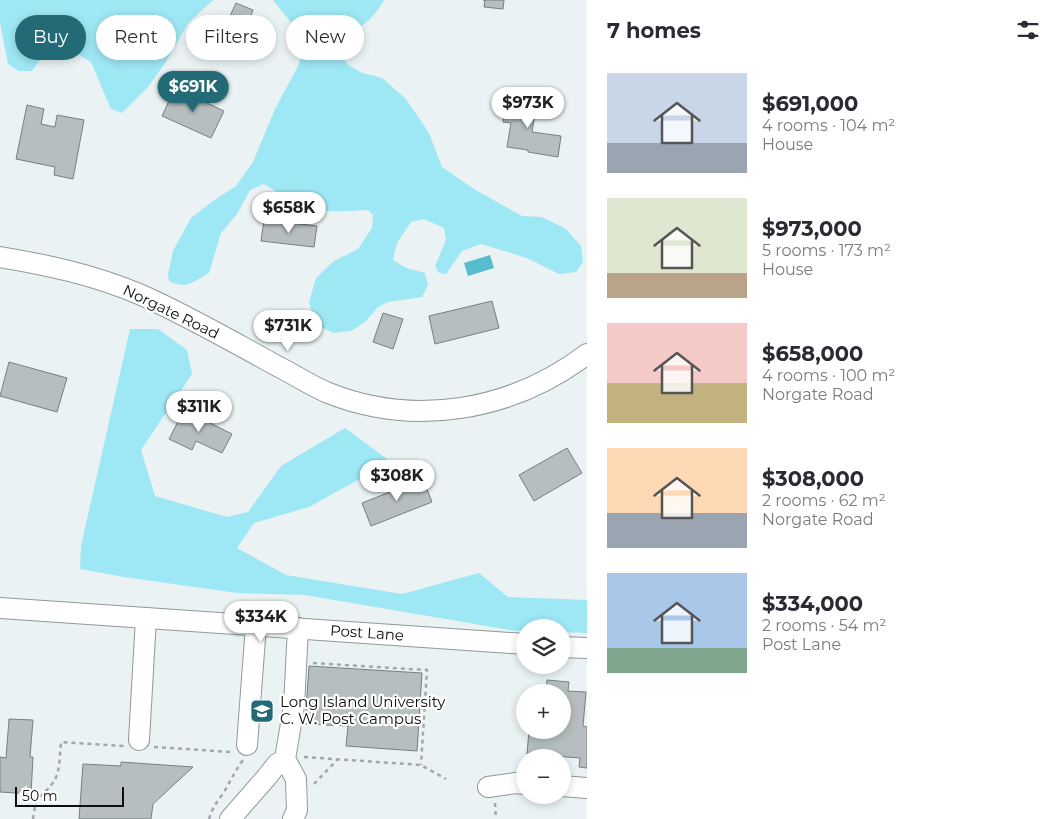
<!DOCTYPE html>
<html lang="en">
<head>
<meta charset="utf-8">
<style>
  body { margin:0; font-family:Montserrat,sans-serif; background:#f7f7f7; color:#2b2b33; height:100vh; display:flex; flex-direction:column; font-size:19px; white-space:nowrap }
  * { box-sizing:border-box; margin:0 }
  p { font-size:16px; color:#7c7c81 }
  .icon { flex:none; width:28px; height:28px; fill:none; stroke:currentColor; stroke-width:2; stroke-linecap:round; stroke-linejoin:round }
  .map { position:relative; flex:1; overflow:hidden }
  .sheet { display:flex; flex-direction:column; background:#fff; width:475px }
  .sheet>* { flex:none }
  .hud { position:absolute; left:15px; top:15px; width:475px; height:45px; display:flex; gap:10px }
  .controls { position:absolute; left:516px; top:619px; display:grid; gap:10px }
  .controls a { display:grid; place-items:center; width:55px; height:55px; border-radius:50%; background:#fff; box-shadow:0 2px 8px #0003; font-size:25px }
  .scale { position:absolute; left:15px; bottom:12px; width:109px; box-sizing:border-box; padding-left:5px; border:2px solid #0c0e0f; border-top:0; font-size:14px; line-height:18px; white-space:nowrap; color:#0c0e0f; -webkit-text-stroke:4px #fff; paint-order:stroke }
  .price { position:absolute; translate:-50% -42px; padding:0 11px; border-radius:18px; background:#fff; color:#222; font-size:16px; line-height:32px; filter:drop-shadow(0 1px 2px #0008) }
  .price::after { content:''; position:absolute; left:50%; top:30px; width:15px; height:11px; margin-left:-8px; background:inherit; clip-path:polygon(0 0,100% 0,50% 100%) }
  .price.current { background:#226b76; color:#fff }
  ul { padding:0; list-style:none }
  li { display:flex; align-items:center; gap:15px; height:125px; padding:0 20px }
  li span { display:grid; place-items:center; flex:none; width:140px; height:100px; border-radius:0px; color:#555 }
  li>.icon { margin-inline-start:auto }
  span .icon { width:60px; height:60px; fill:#fffc; stroke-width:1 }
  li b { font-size:21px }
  h2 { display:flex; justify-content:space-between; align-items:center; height:60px; padding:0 20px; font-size:21px }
  .tag { padding:0 18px; border-radius:22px; background:#fff; box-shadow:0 2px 8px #0003; font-size:18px; line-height:45px }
  .tag.current { background:#226b76; color:#fff }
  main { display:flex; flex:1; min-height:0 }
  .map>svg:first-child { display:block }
</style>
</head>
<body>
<main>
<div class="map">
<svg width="587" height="819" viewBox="0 0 587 819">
  <rect width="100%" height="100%" fill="#eaf2f3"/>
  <!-- green -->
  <g fill="#9ee7f4">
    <path d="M0 0H213L188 23 166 62 148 87 122 113 111 109 91 62 74 52 54 48 42 57 32 71H19L8 64 0 23Z"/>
    <path d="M273 0H384C377 13 364 29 348 30 342 30 334 27 328 26L334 44 348 65 363 73 382 78 406 99 429 133 442 167 474 189 522 216 542 217 566 229 581 246 583 262 576 272 559 274 527 258 481 244 462 251 446 274 439 273 435 266 446 240 444 228 424 219 411 222 397 243 393 260 406 268 425 273 428 285 422 297 388 302 378 307 365 322 351 331 333 333 315 324 309 302 316 278 334 261 358 249 372 228 373 215 368 210C343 211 318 214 295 203 284 197 274 190 264 184L250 190 237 214 221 233 209 273C194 281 186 290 169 281L168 274 173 251 191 218 213 201 236 186 253 162 275 109 298 66 304 48 290 21Z"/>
    <path d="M130 329H158L187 350 192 374 141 450 155 496 227 517 248 512 281 466 345 428 387 459 367 475 309 507 254 523 237 548 286 575 402 594 479 573 508 597 587 600V633L563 632 562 628H525V631H516L305 595 237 593 124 577 80 569 81 546Z"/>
  </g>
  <!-- water -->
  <g fill="#56bdce">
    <path d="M221 22 249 33 244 45 216 34Z"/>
    <path d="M490 255 494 268 468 276 464 263Z"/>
  </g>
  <!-- building -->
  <g fill="#b6bebf" stroke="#787f81">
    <path d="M483 0H504L503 9 484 7 485 0Z"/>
    <path d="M236 3 253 10 248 23 230 16Z"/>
    <path d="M175 88 224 111 211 138 162 116Z"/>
    <path d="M507 96 537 100 532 132 561 136 558 157 528 152V150L507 147 511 123 503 122Z"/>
    <path d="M27 105 44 109 41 124 55 127 57 115 84 120 73 179 54 175 55 167 16 159Z"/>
    <path d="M264 220 317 226 314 247 261 241Z"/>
    <path d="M492 301 499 328 435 344 429 316Z"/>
    <path d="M383 313 403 319 393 349 373 342Z"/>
    <path d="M9 362 67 378 57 412 0 396Z"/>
    <path d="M184 410 232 434 222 453 196 441 192 450 169 439Z"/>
    <path d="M567 448 582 473 534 501 519 475Z"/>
    <path d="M423 479 432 502 371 526 362 503Z"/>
    <path d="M309 666 422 673 417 751 346 746 348 726 305 724Z"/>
    <path d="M547 680 569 682 568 691 586 692 583 726 587 727V768L579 767 580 758 527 754 529 730H562V692H546Z"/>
    <path d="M9 719 33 720 30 757H33L31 794 0 792V757L6 758Z"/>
    <path d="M121 762 193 767 153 804 151 819H79L83 764 121 766Z"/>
  </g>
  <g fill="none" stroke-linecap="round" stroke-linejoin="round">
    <!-- minor casing -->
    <g stroke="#91989a" stroke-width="22">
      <g id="minor">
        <path d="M0 257C48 265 94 275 139 294 187 315 233 342 279 367 295 375 310 385 326 392 414 428 512 411 587 354"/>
        <path d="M0 608 525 644"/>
        <path d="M562 647 587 648"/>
        <path d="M139 740 146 618"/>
        <path d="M247 745 256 625"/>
        <path d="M562 786 587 788"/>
        <path d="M488 787 516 783 525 784"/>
        <path d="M230 819 266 778 277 764 285 759"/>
        <path d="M293 819 297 810 296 779 285 759 294 706 298 628"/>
      </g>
    </g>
    <!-- path -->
    <g stroke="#a2a8a9" stroke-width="2.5" stroke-dasharray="4 4" stroke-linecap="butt">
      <path d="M313 663 427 670 421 765"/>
      <path d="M154 747 231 752"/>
      <path d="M304 757 421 765 446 779"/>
      <path d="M314 784 338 759"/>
      <path d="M495 803 496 819"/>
      <path d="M33 819 36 800C62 778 58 773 61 742L124 746"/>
      <path d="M209 819C212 809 216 803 222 795 230 783 234 772 243 760"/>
    </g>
    <!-- minor -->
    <use href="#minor" stroke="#fff" stroke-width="20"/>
  </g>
  <!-- icons -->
  <defs>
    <g id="university-square" transform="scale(1.25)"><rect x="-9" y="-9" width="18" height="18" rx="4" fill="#226b76" stroke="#fff"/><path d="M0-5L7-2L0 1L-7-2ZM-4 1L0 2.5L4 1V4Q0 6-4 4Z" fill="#fff"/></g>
  </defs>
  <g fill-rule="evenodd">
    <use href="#university-square" x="262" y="711"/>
  </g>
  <g text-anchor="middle" stroke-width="4.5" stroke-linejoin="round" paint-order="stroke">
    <!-- street labels -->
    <g font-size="15" fill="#0c0e0f" stroke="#fff">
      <text transform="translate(171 312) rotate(26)" y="5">Norgate Road</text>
      <text transform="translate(367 633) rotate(4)" y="5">Post Lane</text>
    </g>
    <!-- poi labels -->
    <g font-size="15" fill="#0c0e0f" stroke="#fff" text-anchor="start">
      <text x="280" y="707">Long Island University<tspan x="280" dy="17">C. W. Post Campus</tspan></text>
    </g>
  </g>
</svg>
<div class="controls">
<a><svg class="icon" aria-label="layers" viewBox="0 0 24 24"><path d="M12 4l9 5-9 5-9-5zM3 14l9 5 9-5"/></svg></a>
<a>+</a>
<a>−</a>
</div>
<div class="scale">50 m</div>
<b class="price current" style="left:193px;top:113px">$691K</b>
<b class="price" style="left:528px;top:129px">$973K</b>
<b class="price" style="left:289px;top:234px">$658K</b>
<b class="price" style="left:288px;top:352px">$731K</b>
<b class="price" style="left:199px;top:433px">$311K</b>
<b class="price" style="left:397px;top:502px">$308K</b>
<b class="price" style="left:261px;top:643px">$334K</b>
<div class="hud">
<a class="tag current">Buy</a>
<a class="tag">Rent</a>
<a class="tag">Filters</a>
<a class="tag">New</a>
</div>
</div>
<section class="sheet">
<h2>7 homes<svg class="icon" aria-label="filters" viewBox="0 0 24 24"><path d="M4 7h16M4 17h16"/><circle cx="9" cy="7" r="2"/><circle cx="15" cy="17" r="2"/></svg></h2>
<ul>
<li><span style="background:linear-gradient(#c9d6e8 70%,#9aa5b1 0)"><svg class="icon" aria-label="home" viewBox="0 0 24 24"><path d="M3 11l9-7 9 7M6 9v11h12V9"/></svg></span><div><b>$691,000</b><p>4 rooms · 104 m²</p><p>House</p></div></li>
<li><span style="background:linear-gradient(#dfe7d0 75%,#b9a48a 0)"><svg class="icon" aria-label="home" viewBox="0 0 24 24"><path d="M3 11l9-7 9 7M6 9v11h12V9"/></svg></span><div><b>$973,000</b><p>5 rooms · 173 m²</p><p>House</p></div></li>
<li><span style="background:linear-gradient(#f6c9c9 60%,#c2b280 0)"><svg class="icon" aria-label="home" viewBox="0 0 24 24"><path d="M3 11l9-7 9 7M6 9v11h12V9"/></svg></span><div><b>$658,000</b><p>4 rooms · 100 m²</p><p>Norgate Road</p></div></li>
<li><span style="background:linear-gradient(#ffd9b3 65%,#9aa5b1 0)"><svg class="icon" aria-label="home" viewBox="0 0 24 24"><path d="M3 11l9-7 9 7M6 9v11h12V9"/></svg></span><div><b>$308,000</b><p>2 rooms · 62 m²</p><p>Norgate Road</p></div></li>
<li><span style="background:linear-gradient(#a9c7e8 75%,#7fa58c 0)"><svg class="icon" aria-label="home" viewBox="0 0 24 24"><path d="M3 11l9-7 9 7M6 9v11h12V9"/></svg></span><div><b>$334,000</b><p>2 rooms · 54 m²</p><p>Post Lane</p></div></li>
</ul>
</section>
</main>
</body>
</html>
